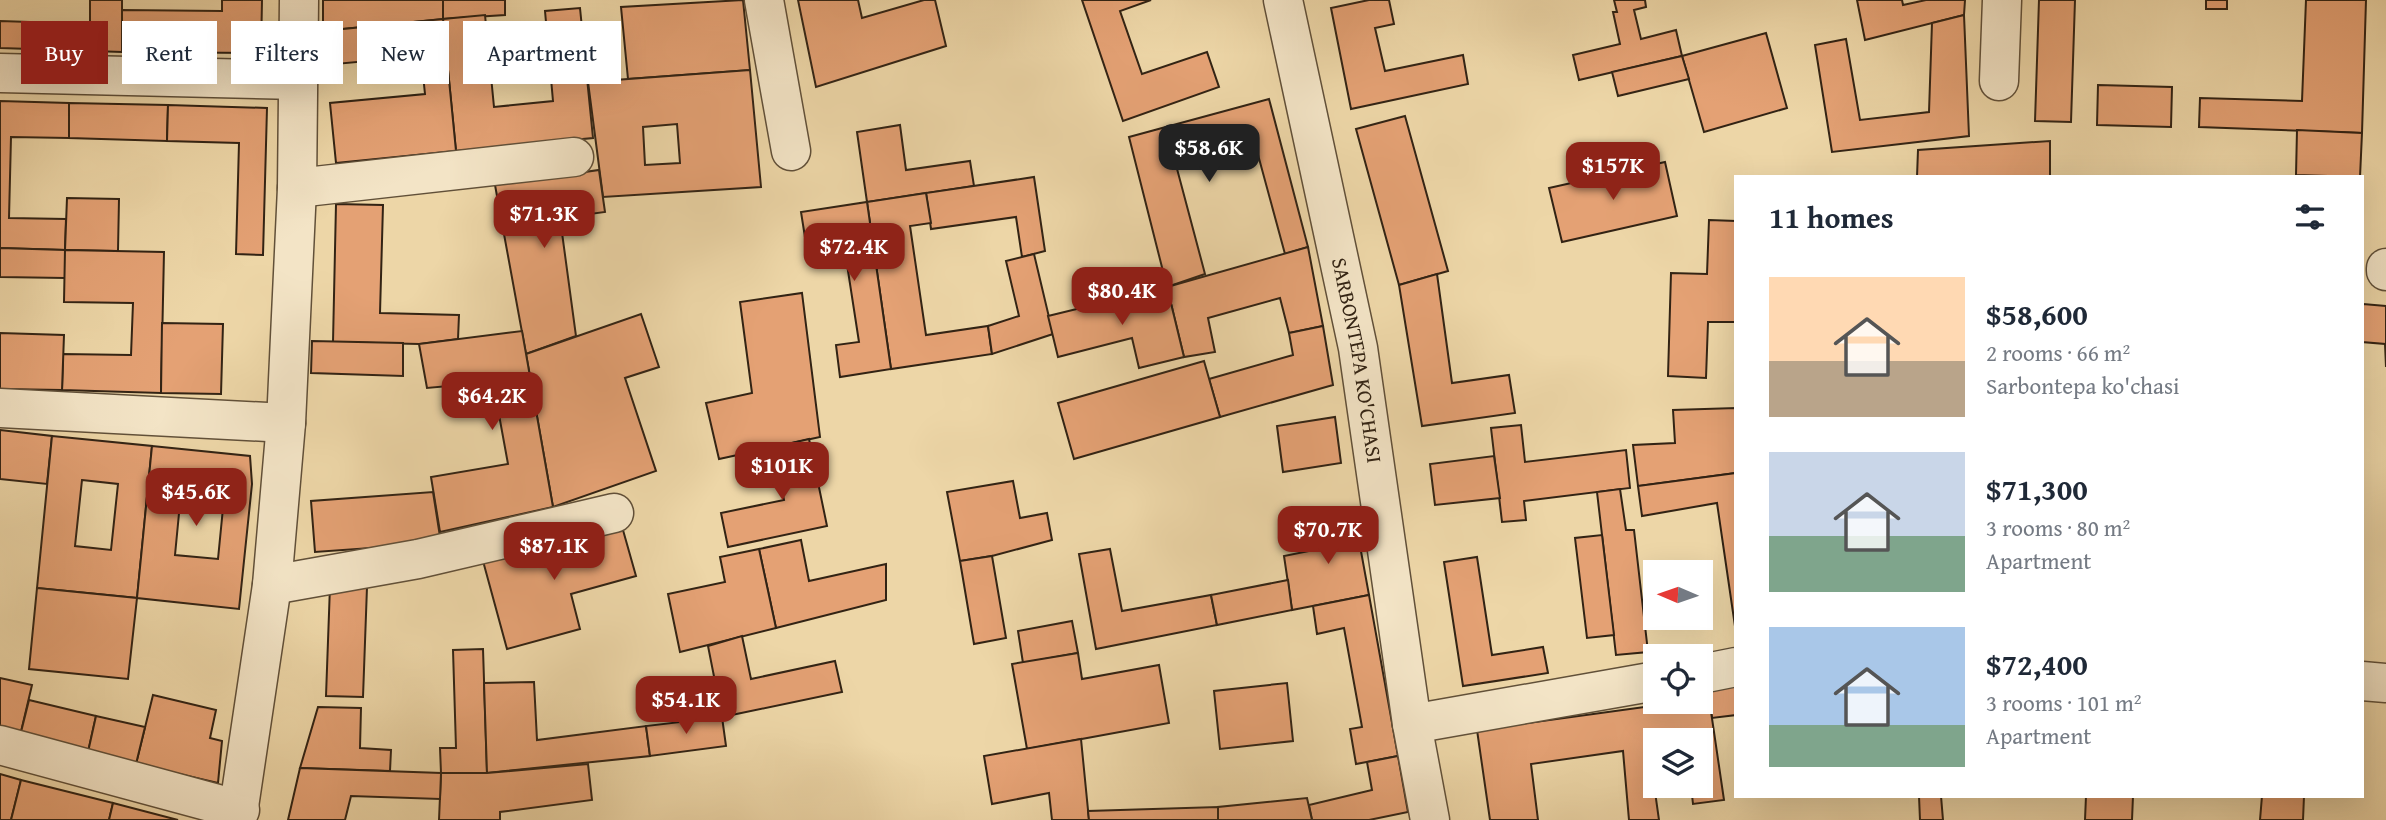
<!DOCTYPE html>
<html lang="en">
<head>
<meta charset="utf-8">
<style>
  body { margin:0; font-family:"Gentium Book Plus",serif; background:#f2f2f3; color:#1f2937; height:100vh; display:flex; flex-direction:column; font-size:26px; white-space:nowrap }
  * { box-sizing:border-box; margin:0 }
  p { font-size:23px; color:#747a83 }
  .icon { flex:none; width:38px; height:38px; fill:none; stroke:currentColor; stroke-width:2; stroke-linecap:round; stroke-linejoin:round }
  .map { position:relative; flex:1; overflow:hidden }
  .sheet { position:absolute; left:1734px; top:175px; width:630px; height:623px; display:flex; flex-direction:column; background:#fff; border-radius:0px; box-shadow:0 7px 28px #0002 }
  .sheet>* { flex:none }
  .guide { position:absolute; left:21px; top:21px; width:665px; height:63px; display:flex; gap:14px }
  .needle { width:46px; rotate:272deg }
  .fabs { position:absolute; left:1643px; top:560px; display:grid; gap:14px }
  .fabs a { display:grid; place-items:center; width:70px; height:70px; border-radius:0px; background:#fff; box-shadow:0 7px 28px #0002; font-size:35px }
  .price { position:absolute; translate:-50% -60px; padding:0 16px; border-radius:14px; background:#8f2418; color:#fff; font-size:23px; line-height:46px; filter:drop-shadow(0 2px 4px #0008) }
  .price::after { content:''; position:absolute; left:50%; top:42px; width:21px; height:16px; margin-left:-10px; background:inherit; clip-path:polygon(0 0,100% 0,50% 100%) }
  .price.selected { background:#222; color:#fff }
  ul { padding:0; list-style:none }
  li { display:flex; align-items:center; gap:21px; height:175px; padding:0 35px }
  li span { display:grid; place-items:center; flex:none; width:196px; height:140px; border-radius:0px; color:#555 }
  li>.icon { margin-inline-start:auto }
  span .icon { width:84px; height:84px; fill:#fffc; stroke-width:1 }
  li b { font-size:30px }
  h2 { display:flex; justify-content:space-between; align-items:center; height:84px; padding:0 35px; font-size:30px }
  .chip { padding:0 24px; border-radius:0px; background:#fff; box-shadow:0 7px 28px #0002; font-size:24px; line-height:63px }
  .chip.selected { background:#8f2418; color:#fff }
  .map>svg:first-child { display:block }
</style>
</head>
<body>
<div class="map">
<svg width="2386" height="820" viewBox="0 0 2386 820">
  <rect width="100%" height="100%" fill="#edd6a7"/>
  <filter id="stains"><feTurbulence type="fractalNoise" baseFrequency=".00286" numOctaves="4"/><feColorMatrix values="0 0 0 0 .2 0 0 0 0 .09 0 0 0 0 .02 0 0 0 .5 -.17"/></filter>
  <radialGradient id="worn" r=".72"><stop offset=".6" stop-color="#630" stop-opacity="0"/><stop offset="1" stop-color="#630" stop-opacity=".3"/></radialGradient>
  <!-- building -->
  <g fill="#e4a174" stroke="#322314" stroke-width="2" fill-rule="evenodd">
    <path d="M90 0H122V52L0 48V21L90 24Z"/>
    <path d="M222 0H262L261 53 122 52V10L222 11Z"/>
    <path d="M323 0H443V19L323 31Z"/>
    <path d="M443 0H505V15L443 19Z"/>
    <path d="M743 0 750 70 628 79 621 7Z"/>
    <path d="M798 0H858L862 18 924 0H935L946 46 816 87Z"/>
    <path d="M1082 0H1151L1120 11 1142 74 1207 52 1219 87 1123 121Z"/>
    <path d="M1369 0H1389L1394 24 1375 28 1385 71 1463 55 1468 84 1351 109 1331 8Z"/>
    <path d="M1614 0H1645L1646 7 1634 10 1641 39 1676 30 1682 56 1579 80 1573 55 1620 44 1613 12H1617Z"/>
    <path d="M1857 0H1902L1903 5 1926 0H1965L1964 15 1865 40Z"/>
    <path d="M2039 0H2075L2071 122 2035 121Z"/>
    <rect x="2206" y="0" width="21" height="9"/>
    <path d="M2306 0H2366L2362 133 2199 127 2200 98 2302 101Z"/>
    <path d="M580 8 593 138 456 151 443 19 485 15 494 107 553 101 545 11Z"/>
    <path d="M1964 15 1969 136 1832 152 1815 45 1846 39 1860 120 1929 112 1932 23Z"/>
    <path d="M443 19 456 151 336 163 330 103 425 94 421 56 325 65 323 31Z"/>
    <path d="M1766 33 1787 108 1704 132 1682 56Z"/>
    <path d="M1682 56 1689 79 1618 96 1612 72Z"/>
    <path d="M750 70 761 187 603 197 588 82ZM677 124 680 163 645 165 643 127Z"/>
    <path d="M2098 85 2172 87 2171 127 2097 125Z"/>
    <path d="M1269 99 1308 247 1285 254 1251 129 1172 150 1205 274 1167 287 1129 137Z"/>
    <path d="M0 101 69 103V138L11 137 9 218 66 219 65 250 0 248Z"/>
    <path d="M69 103 168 105 167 141 69 138Z"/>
    <path d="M168 105 267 108 263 255 236 254 239 143 167 141Z"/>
    <path d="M1405 116 1448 271 1399 285 1356 129Z"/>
    <path d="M900 125 906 170 970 161 974 186 867 202 857 132Z"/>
    <path d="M2297 130 2362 133 2360 177 2296 175Z"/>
    <path d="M2050 141V177H1917L1918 150Z"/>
    <path d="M1665 162 1677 216 1562 242 1549 188Z"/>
    <path d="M599 170 605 212 560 218 576 336 526 354 495 185Z"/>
    <path d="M1034 177 1045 251 1022 257 1016 217 931 229 926 193Z"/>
    <path d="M926 193 931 223 910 226 926 335 988 326 992 354 891 369 867 202Z"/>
    <path d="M67 198 119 199 118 251 65 250Z"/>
    <path d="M867 202 891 369 840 377 836 345 859 342 844 245 807 250 801 212Z"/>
    <path d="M336 204 383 205 380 313 459 315 458 339 419 344 333 342Z"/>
    <path d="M1709 220 1736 221V322H1708L1706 378 1668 376 1671 273 1707 274Z"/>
    <path d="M1308 247 1323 326 1289 333 1280 298 1208 318 1215 352 1184 357 1167 287Z"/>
    <path d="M0 248 65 250V278L0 277Z"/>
    <path d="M65 250 164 252 161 393 62 390 63 354 131 355 133 303 64 302Z"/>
    <path d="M1034 254 1053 334 992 354 988 326 1019 316 1006 261Z"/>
    <path d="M1437 274 1452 383 1509 375 1515 413 1422 426 1399 285Z"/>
    <path d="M1167 287 1184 357 1139 368 1132 338 1058 357 1048 316Z"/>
    <path d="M802 293 820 437 719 459 706 403 752 393 740 302Z"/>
    <path d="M2363 304 2386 306V367L2385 344 2362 342Z"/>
    <path d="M641 314 659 367 625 378 656 471 553 507 526 354Z"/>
    <path d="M162 323 223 324 221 394 161 393Z"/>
    <path d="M1323 326 1333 385 1220 417 1209 379 1293 355 1289 333Z"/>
    <path d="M522 331 553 507 440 532 431 477 508 464 493 382 427 388 419 344Z"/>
    <path d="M0 333 64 335 62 390 0 389Z"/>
    <path d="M312 341 403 343V376L311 373Z"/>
    <path d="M1204 361 1220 417 1074 459 1058 403Z"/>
    <path d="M1736 408V473L1638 486 1633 445 1675 443 1673 410Z"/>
    <path d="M1335 417 1341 463 1283 472 1277 426Z"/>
    <path d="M1521 425 1525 462 1626 450 1630 488 1524 501 1526 520 1502 522 1491 428Z"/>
    <path d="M0 430 52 436 47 484 0 479Z"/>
    <path d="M52 436 152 446 137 598 37 588ZM82 480 118 484 111 550 75 546Z"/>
    <path d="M809 439 827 526 728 547 721 513 784 500 774 447Z"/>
    <path d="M152 446 250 456 252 484 239 609 137 598ZM180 503 223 508 218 559 175 555Z"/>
    <path d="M1494 456 1500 498 1435 505 1430 464Z"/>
    <path d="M1736 473V633L1717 503 1642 516 1638 486Z"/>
    <path d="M1013 481 1020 518 1047 513 1052 540 992 556 960 561 947 492Z"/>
    <path d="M1620 489 1626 530H1634L1648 652 1616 655 1597 492Z"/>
    <path d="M433 492 441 543 315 552 311 501Z"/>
    <path d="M1354 513 1369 595 1292 610 1284 556 1319 549 1314 520Z"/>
    <path d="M621 523 636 576 571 594 580 629 507 649 483 561Z"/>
    <path d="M1602 535 1614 635 1587 638 1575 538Z"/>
    <path d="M801 540 809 581 886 564V600L776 628 759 549Z"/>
    <path d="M759 549 776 628 680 652 668 594 725 582 720 557Z"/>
    <path d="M1110 549 1122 611 1211 595 1217 625 1096 649 1079 554Z"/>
    <path d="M992 556 1006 638 974 644 960 561Z"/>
    <path d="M1477 557 1492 655 1543 647 1548 673 1463 686 1444 562Z"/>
    <path d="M1288 580 1292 610 1217 625 1211 595Z"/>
    <path d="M330 586 367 587 363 697 326 696Z"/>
    <path d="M37 588 137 598 128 679 29 669Z"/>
    <path d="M1369 595 1398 756 1356 764 1350 729 1362 727 1344 628 1317 634 1313 606Z"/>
    <path d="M1072 621 1078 653 1023 663 1018 631Z"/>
    <path d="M742 636 751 679 835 661 842 692 722 717 708 646Z"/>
    <path d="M483 649 487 773H441L440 748H456L453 650Z"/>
    <path d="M1078 653 1082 679 1159 665 1169 723 1027 749 1012 664Z"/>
    <path d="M0 678 32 685 20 736 0 731Z"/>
    <path d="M534 682 537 740 646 726 650 756 487 773 484 683Z"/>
    <path d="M1287 683 1293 741 1220 749 1214 691Z"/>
    <path d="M1736 684V715L1712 718 1707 688Z"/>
    <path d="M153 695 216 710 210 738 222 741 218 783 136 764Z"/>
    <path d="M1709 698 1724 800 1693 804 1691 786H1701V740H1685L1684 737 1648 742 1659 820H1629L1623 751 1531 764 1538 820H1490L1477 730 1681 702H1701V699Z"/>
    <path d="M29 700 96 716 88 752 20 736Z"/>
    <path d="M318 707 361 708 360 748 391 750 390 771 300 768Z"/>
    <path d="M96 716 145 727 136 764 88 752Z"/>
    <path d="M722 717 726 746 650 756 646 726Z"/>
    <path d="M1081 739 1089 820H1052L1049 793 992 804 984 756Z"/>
    <path d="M1398 756 1408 812 1369 820H1312L1309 805 1372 790 1367 762Z"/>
    <path d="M588 764 592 800 500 812V820H439L441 773H487Z"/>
    <path d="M300 768 441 773 440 799 351 796 345 820H288Z"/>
    <path d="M0 774 21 780 11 820H0Z"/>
    <path d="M21 780 113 803 109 820H11Z"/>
    <path d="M1919 796H1941L1943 820H1920Z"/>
    <path d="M2086 796H2133L2132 820H2085Z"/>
    <path d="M2262 796H2304L2303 820H2260Z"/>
    <path d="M1307 798 1312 820H1218V807Z"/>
    <path d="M113 803 178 820H109Z"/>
    <path d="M1218 807V820H1089L1088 811Z"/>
  </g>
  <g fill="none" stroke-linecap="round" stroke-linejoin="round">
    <!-- minor casing -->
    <g stroke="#615039" stroke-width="41">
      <g id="minor">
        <path d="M764 0 791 151"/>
        <path id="s1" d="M1283 0 1358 348 1412 724 1430 820"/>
        <path d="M0 73 298 80"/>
        <path d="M1999 81 2002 0"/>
        <path d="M297 188 574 157"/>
        <path d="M2386 271V268"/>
        <path d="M0 408 286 423"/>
        <path d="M272 585 418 559 614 513"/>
        <path d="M1701 674 1736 667"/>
        <path d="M2362 681 2386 683"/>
        <path d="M1412 724 1656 681"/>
        <path d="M0 745 240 810"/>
        <path d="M237 820 272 585 286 423 297 188 299 0"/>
      </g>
    </g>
    <!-- minor -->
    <use href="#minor" stroke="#f3e4c6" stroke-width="38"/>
  </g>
  <g text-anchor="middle" stroke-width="6" stroke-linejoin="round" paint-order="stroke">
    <!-- street labels -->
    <g font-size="21" fill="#322314" stroke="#f3e4c6">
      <text dy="7" stroke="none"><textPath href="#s1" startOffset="368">SARBONTEPA KO'CHASI</textPath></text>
    </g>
  </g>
  <rect width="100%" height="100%" filter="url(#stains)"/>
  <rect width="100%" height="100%" fill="url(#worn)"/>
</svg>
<div class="fabs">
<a><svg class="needle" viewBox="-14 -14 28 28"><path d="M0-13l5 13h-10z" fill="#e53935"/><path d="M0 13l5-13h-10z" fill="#747a83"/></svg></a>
<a><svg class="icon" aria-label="locate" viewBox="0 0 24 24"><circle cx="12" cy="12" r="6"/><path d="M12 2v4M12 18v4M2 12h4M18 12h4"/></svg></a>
<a><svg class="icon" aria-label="layers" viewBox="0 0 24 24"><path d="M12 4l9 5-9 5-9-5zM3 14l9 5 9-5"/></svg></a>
</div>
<b class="price selected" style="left:1209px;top:184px">$58.6K</b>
<b class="price" style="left:1613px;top:202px">$157K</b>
<b class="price" style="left:544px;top:250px">$71.3K</b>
<b class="price" style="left:854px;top:283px">$72.4K</b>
<b class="price" style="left:1122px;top:327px">$80.4K</b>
<b class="price" style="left:492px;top:432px">$64.2K</b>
<b class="price" style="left:782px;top:502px">$101K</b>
<b class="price" style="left:196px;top:528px">$45.6K</b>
<b class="price" style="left:1328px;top:566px">$70.7K</b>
<b class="price" style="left:554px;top:582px">$87.1K</b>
<b class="price" style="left:686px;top:736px">$54.1K</b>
<div class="guide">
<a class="chip selected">Buy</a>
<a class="chip">Rent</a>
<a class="chip">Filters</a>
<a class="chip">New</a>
<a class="chip">Apartment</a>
</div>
<section class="sheet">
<h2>11 homes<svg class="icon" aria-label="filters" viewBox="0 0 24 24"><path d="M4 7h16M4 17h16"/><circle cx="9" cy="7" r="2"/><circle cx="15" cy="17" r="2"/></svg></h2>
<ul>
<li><span style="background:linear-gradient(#ffd9b3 60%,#b9a48a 0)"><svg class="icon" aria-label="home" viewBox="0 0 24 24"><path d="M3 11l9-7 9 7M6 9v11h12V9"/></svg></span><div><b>$58,600</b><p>2 rooms · 66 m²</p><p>Sarbontepa ko'chasi</p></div></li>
<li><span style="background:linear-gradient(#c9d6e8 60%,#7fa58c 0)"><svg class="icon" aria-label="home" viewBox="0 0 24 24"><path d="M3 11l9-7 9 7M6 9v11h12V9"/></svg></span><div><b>$71,300</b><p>3 rooms · 80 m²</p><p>Apartment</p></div></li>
<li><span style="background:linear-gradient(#a9c7e8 70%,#7fa58c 0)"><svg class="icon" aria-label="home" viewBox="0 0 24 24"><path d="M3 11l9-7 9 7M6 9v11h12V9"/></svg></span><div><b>$72,400</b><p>3 rooms · 101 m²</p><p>Apartment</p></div></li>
</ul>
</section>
</div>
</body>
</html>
